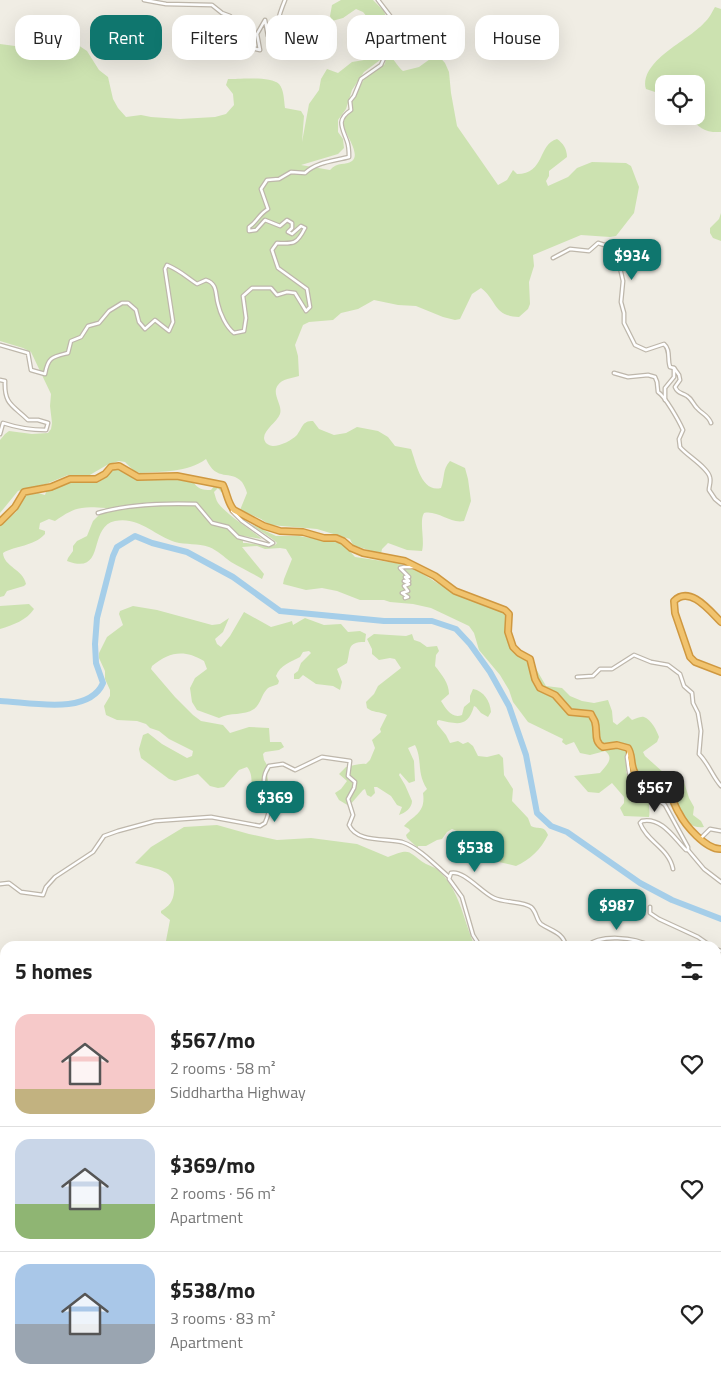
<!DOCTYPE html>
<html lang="en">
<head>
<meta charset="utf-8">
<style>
  body { margin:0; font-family:"Titillium Web",sans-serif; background:#f6f6f6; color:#222; height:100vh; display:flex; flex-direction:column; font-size:19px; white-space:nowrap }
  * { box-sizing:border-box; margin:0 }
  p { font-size:16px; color:#767676 }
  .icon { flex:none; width:28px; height:28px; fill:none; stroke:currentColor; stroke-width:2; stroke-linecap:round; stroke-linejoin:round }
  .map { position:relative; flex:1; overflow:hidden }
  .drawer { position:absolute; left:0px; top:941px; width:721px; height:446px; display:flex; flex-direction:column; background:#fff; border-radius:15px 15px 0 0; box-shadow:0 5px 20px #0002 }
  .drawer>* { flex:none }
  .guide { position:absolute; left:15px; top:15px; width:691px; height:45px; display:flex; gap:10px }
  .controls { position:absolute; left:655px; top:75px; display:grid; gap:10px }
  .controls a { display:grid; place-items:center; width:50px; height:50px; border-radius:10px; background:#fff; box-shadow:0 5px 20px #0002; font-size:25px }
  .price { position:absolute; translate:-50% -42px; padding:0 11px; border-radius:10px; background:#0f766e; color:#fff; font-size:16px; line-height:32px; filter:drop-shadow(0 1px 2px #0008) }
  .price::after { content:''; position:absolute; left:50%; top:30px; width:15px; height:11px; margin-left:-8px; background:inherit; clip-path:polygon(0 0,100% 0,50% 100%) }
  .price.selected { background:#222; color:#fff }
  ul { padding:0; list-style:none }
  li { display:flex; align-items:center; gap:15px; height:125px; padding:0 15px }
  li+li { border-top:1px solid #e0e0e0 }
  li span { display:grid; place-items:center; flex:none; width:140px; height:100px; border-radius:15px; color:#555 }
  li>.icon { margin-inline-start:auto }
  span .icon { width:60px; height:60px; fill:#fffc; stroke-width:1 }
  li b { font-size:21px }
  h2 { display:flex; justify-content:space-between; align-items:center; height:60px; padding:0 15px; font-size:21px }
  .pill { padding:0 18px; border-radius:15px; background:#fff; box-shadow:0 5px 20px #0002; font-size:18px; line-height:45px }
  .pill.selected { background:#0f766e; color:#fff }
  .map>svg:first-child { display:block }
</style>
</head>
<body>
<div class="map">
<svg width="721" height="1387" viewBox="0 0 721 1387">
  <rect width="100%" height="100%" fill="#f0ede4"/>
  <!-- green -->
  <g fill="#cce2b0">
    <path d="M341 0H373L384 11 389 27 381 45 380 60 364 72 352 90 346 109 338 120V132L343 139 344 148 338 154 301 165 330 170C338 161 345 166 352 161 362 153 342 131 342 120L351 112 352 101 364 79 385 64 387 48C389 54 399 68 403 71L419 67 437 54 445 63 449 72 451 93 457 126 498 185 507 180 513 170 517 174C545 174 538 144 557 139 563 143 567 149 567 157L549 171V176L546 181 548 186 568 177 577 168 592 162 626 163 631 166 639 187 634 213 616 236 610 237 581 235 533 255 534 266 529 282 530 304 528 309 519 317C493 316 497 300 481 288L472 294 460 319 455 320 443 317 416 306 398 305 374 300 358 309 341 313 333 320 309 322 303 325 295 345 298 356 299 376C292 378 282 379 278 385 271 394 283 405 280 414 277 423 258 433 266 443 268 445 271 446 273 446 281 446 292 440 297 435 303 427 302 421 313 421L319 429 334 435 346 433 357 427 378 431 388 437 395 446 411 449C416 462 421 493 441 488 445 478 442 470 450 461L465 468 468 479 471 501 464 521C450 524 438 510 424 513 419 521 425 540 422 551L407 550 388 543 382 549 381 554 353 545 350 539 317 529 270 525 261 519 240 510 247 493C246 489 244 485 242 482 230 469 217 483 206 459 187 473 163 471 140 473L134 471 125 462 119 461 107 465 88 476 68 475 46 484 18 491 0 513V440L5 434 9 431 32 434 48 433 51 429 52 423 50 406 51 394 31 352 23 348 0 341V44L15 46 37 53H51L66 45H78L87 51 99 70 108 77 113 99 118 108 126 117 141 115 151 117 180 119 215 117 226 114 234 105 233 94 226 85 228 79C240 79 271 76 279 84 284 89 284 101 285 108L301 111 304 116 302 142 309 104 319 90 321 79 327 69 338 73 352 62 364 60 376 43 378 30 363 12 356 9 343 18 332 21 330 16 332 5Z"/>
    <path d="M715 7 721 9V132C706 133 698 128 690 116H696V84H664V95L646 89C639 61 688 41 704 23 709 19 712 12 715 7Z"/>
    <path d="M721 213V241L713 238 710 233V228L719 219Z"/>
    <path d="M117 468 137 480H162C172 476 183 479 193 481 197 489 202 490 211 490L215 485 221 487 224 493 221 492 218 488 214 492C215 495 216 500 218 503 227 515 250 529 262 539L243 536V543C254 543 263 547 275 545L277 543C269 535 259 531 251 524L276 536H299L340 543 345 546 355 557 396 563 413 568 442 586 455 591 487 607H495L505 613C510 631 503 652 526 660L531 670 534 671 535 667 546 686 562 688 570 696 582 701 594 703 608 700 612 711 613 722 617 725 628 716 632 720C636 719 640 716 644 717 651 719 657 731 659 737L657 742 643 752 645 756 664 773 677 777 684 782 689 798 694 807 693 815 701 821 704 827C683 830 678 804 671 790 659 789 638 779 635 767 632 758 634 751 627 744H616L613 747 625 749 629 755 631 764 626 772 630 781C643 787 649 789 649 805 649 810 650 812 649 817L624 816 620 808 624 803V797L612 783 599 793 588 792 574 776 600 773C606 766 615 758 605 751L590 755 580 753 574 742 566 745 562 742 563 739 528 722 513 702 509 690 500 675 479 650 474 633 469 626 431 608 413 604 390 602 384 600H360L337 591 322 588 306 590 283 584 284 579 292 559 286 549 280 548 265 549 257 546 242 547 264 574 262 579C252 573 241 568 231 562 224 557 217 550 209 547 198 543 186 545 175 542 154 535 138 516 115 521 87 527 107 576 67 561L68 558 73 551V546L77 541 87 536 93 521 106 508C81 506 75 507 55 521L49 519 40 523 39 529 45 531V534C33 547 16 545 3 553 4 567 23 569 26 584L24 586 7 591 4 596 0 597V525L16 512 26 495 38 493 45 495 46 492 70 482 97 483C105 480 108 471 117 468Z"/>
    <path d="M29 604 34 609C27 620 13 625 0 629V606Z"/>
    <path d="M133 606 157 610 212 625 220 624 229 618 223 632 215 639 217 644 221 647 230 636 244 612 271 627 289 622 292 621 293 625 305 618 324 625 341 624 348 632 360 631 366 634 365 642C346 642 351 650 347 663L337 669 342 682 340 690 333 686 316 684 303 675 299 679H294V674L298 671 301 663 311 653 309 651 303 652 300 657C291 662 280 665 276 676L279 681 278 684C274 686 270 686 267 689 261 695 261 704 254 709 244 716 230 712 219 718L197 710 192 702 190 688 195 678 207 669 204 661C184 649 169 652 152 666L151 669 175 697 193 715 201 721 223 725 230 733 249 727 269 728 270 742H281L284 747 279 750 265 752 263 754 264 760 270 770 267 774 269 788 267 799C242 797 258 779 247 767L239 770 224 787 218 788 210 786 198 774 175 781 169 779 141 758 139 749 143 735 148 733 162 744 187 758 192 756 193 751 169 739 159 731 150 728 146 724 137 721 117 720 106 715 104 706 110 696V690L105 679V671L99 658V653L107 637 123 625 119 614 120 611Z"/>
    <path d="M374 634 406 636 412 634 414 640 420 642 427 647 437 646 439 651 436 655 435 666C442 675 449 683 449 694L441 701C446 709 452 719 462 715L464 707 470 702V696L473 689C484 691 490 701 491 712L488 717 481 713 476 707 474 706C468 728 457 724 439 720L437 721V724L446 735 450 743 458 741 463 744 468 742 473 746 478 756 487 757 499 754 503 758 504 775 513 789 512 801 528 818 531 826C540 830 544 825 548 835 541 849 530 860 516 866L499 862 498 859 503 852 486 833 467 839 457 831 452 829 447 832 442 839 437 840 426 846H418V848L407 838 406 835 410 831 409 829 404 826C414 815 426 813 423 793L427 789C416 772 423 761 415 745L408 748 414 761 415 781 409 783 400 773 399 775 405 785 412 801C412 808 405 813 399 815L402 807 397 805 391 796 377 787H374L375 793 371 797 367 795 365 789 363 790 349 806 339 800 335 793 341 789 347 781 339 774 346 767C353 766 359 763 366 764L370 760 375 748 372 740 381 732 380 729 387 715C379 711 373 713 367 708L366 702 374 694 378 686 401 668 395 659 390 658 379 660 372 654V649L367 639Z"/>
    <path d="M217 825 249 834 277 840 311 838 357 844 388 857C412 847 407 852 426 864 430 866 434 867 437 869 460 889 463 920 475 946H165L170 920 161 913V911C169 906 173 902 174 892 177 868 153 869 135 863L151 847 184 827Z"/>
    <path d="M716 978 721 979V1147L716 1149Z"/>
    <path d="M0 1106 5 1108V1318L0 1320Z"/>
    <path d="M721 1181V1250L716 1247V1184Z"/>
    <path d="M716 1319 721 1320V1387H652L656 1383 716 1382Z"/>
    <path d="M511 1382H631V1383L626 1387H510Z"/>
    <path d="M336 1383V1382L359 1383 357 1387H336Z"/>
  </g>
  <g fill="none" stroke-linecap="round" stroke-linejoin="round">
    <!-- stream -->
    <path stroke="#a5cee9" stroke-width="1" d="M0 1375H5"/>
    <!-- river -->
    <path stroke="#a5cee9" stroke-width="6" d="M0 701C29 702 89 716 103 683L96 663 95 644 97 618 113 556 117 547 135 536 152 543 187 552 233 577 280 611 384 621H432L456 629 470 644 490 672 509 706 526 755 537 813 551 826 567 832 640 883 672 900 721 919"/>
    <!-- street casing -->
    <g stroke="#beb7ab" stroke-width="5">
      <g id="street">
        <path d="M144 0 166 4 212 5 222 13 230 16 229 23 210 35 199 39V42L234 44 260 50 257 34 265 20 268 36 271 37 275 43H279C276 24 278 17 285 0"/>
        <path d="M553 258 570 249 589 251 598 243 611 247 618 259 623 281 621 302 624 313V323L635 345 646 350 664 344C671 350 667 359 670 367L674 368"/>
        <path d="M0 345 28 353 31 370 45 374C48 357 52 357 68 353L71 341 81 337 88 326 99 323 109 311 122 303H128L136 310 139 322 145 329 155 320 169 331 173 322 165 269 167 265C181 271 185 276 197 284L206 280C218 284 215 294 218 304 220 313 226 327 234 333L244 331 246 318 243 296 252 288H271L277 295 287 292 295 293 306 311 310 307 307 289 278 268 272 250 277 243C294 244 297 244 305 228L301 226 292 234 288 232 292 228V223L287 220 280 226 265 220 256 230 249 231V227C257 222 259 214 268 209L261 189 267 180 279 179 291 172 305 173C316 162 334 161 349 157 349 152 349 146 347 141 342 127 336 120 351 110L350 101 354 96 361 79 381 65 385 56 384 49 393 31 391 17 378 0"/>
        <path d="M614 373 628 377 648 375 655 377 657 382 658 392C665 396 679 421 683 430L679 439 680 447C686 455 709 468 710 478 711 482 709 486 709 490L715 499 721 504"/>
        <path d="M0 380 5 381C4 405 13 405 28 420H38L48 423 46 430C30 430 18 428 3 423L0 434"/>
        <path d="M665 400V388L674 377V368L679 375 680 380 675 387C678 394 681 392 687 396 692 399 693 404 697 408 702 414 708 415 711 423"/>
        <path d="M98 513C128 504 164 503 196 504L212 523 228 527 238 537 269 545 273 543 242 521 232 511"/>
        <path d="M405 598 408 597 402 593 408 591 404 586 409 584 404 581H409L405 577H409L400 568 404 567H415"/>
        <path d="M577 677 593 676 600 669H612L634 655 651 662 668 665 680 674 684 686 692 693 693 703 698 713 701 731 699 754C709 764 712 776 721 786"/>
        <path d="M629 751 627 757 630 779 639 784 665 805 688 847V850H686C674 838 662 817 642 821L640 823C647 842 669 848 673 869"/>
        <path d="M701 838 710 829 721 831"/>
        <path d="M688 850 704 869 721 882"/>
        <path d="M0 884 9 883 21 892 43 895 46 887 55 877 93 852 104 836 118 831 155 821 211 817 260 826 265 823C268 816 271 808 269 800 265 787 260 779 269 766L283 764 295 770 322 757 350 761 348 776 355 782 354 788 348 799 353 815 349 825C357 843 386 838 402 842 420 848 435 865 449 877"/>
        <path d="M650 907V913L659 919 698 937 711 946"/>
        <path d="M480 946 473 935 462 897 449 879 451 873C464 870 481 892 494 898 505 903 523 901 531 907 537 912 536 920 541 924 551 931 563 932 566 946"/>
        <path d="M587 946C600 934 635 937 650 946"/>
        <path d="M716 949 721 951"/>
        <path d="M716 965 721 966"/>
        <path d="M0 1048 5 1049"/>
        <path d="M5 1058 3 1056 1 1058 5 1064"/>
        <path d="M716 1280 721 1283"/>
        <path d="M716 1314H721"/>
        <path d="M0 1332 5 1343"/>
        <path d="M177 1382 181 1387"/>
      </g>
    </g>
    <!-- highway casing -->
    <g stroke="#cf9840" stroke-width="8">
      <g id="highway">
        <path d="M0 522 15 507 24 492 51 487 70 479H96L105 474 111 467 119 466 138 477 177 476 223 485C227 493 228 504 234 510L264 526 280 531 303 532 324 538H336L343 541 351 548 363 553 405 561 435 576 455 591 505 610 509 614 508 632 513 647 519 653 530 659 535 679 540 688 555 695 570 712 591 714C592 717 594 719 595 722 598 732 593 741 603 747L617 745 628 748C633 755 630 765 635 773 643 784 660 783 668 792 673 798 675 807 679 813 685 825 706 850 721 849"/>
        <path d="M721 622C710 611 690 585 674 601L675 613 690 657 695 662 721 672"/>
      </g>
    </g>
    <!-- street -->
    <use href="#street" stroke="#fff" stroke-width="2.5"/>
    <!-- highway -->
    <use href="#highway" stroke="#f1c36e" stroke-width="5"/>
  </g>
</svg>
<div class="controls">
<a><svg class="icon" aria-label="locate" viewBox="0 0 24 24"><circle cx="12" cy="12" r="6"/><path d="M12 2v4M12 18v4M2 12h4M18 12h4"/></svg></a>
</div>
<b class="price" style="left:632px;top:281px">$934</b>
<b class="price selected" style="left:655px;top:813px">$567</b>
<b class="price" style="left:275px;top:823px">$369</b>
<b class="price" style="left:475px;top:873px">$538</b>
<b class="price" style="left:617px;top:931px">$987</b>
<div class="guide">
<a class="pill">Buy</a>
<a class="pill selected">Rent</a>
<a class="pill">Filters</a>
<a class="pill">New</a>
<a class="pill">Apartment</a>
<a class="pill">House</a>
</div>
<section class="drawer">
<h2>5 homes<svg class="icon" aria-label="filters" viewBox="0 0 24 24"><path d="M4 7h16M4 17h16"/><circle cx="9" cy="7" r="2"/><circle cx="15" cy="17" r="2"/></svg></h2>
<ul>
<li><span style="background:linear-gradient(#f6c9c9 75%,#c2b280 0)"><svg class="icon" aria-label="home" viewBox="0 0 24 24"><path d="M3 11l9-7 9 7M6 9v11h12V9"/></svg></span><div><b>$567/mo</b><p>2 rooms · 58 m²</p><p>Siddhartha Highway</p></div><svg class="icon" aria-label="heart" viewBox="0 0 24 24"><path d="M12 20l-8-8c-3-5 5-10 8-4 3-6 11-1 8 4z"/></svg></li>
<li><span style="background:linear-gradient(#c9d6e8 65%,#8fb573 0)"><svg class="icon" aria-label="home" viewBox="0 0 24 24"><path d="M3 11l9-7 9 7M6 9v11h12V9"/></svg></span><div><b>$369/mo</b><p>2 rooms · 56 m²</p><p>Apartment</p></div><svg class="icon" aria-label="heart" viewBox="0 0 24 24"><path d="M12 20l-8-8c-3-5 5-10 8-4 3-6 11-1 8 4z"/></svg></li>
<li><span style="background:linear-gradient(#a9c7e8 60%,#9aa5b1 0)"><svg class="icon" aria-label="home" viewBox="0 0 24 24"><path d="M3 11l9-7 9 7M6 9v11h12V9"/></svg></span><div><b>$538/mo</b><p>3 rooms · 83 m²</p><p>Apartment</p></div><svg class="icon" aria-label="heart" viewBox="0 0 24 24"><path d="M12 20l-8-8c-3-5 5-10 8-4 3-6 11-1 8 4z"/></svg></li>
</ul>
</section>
</div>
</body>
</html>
